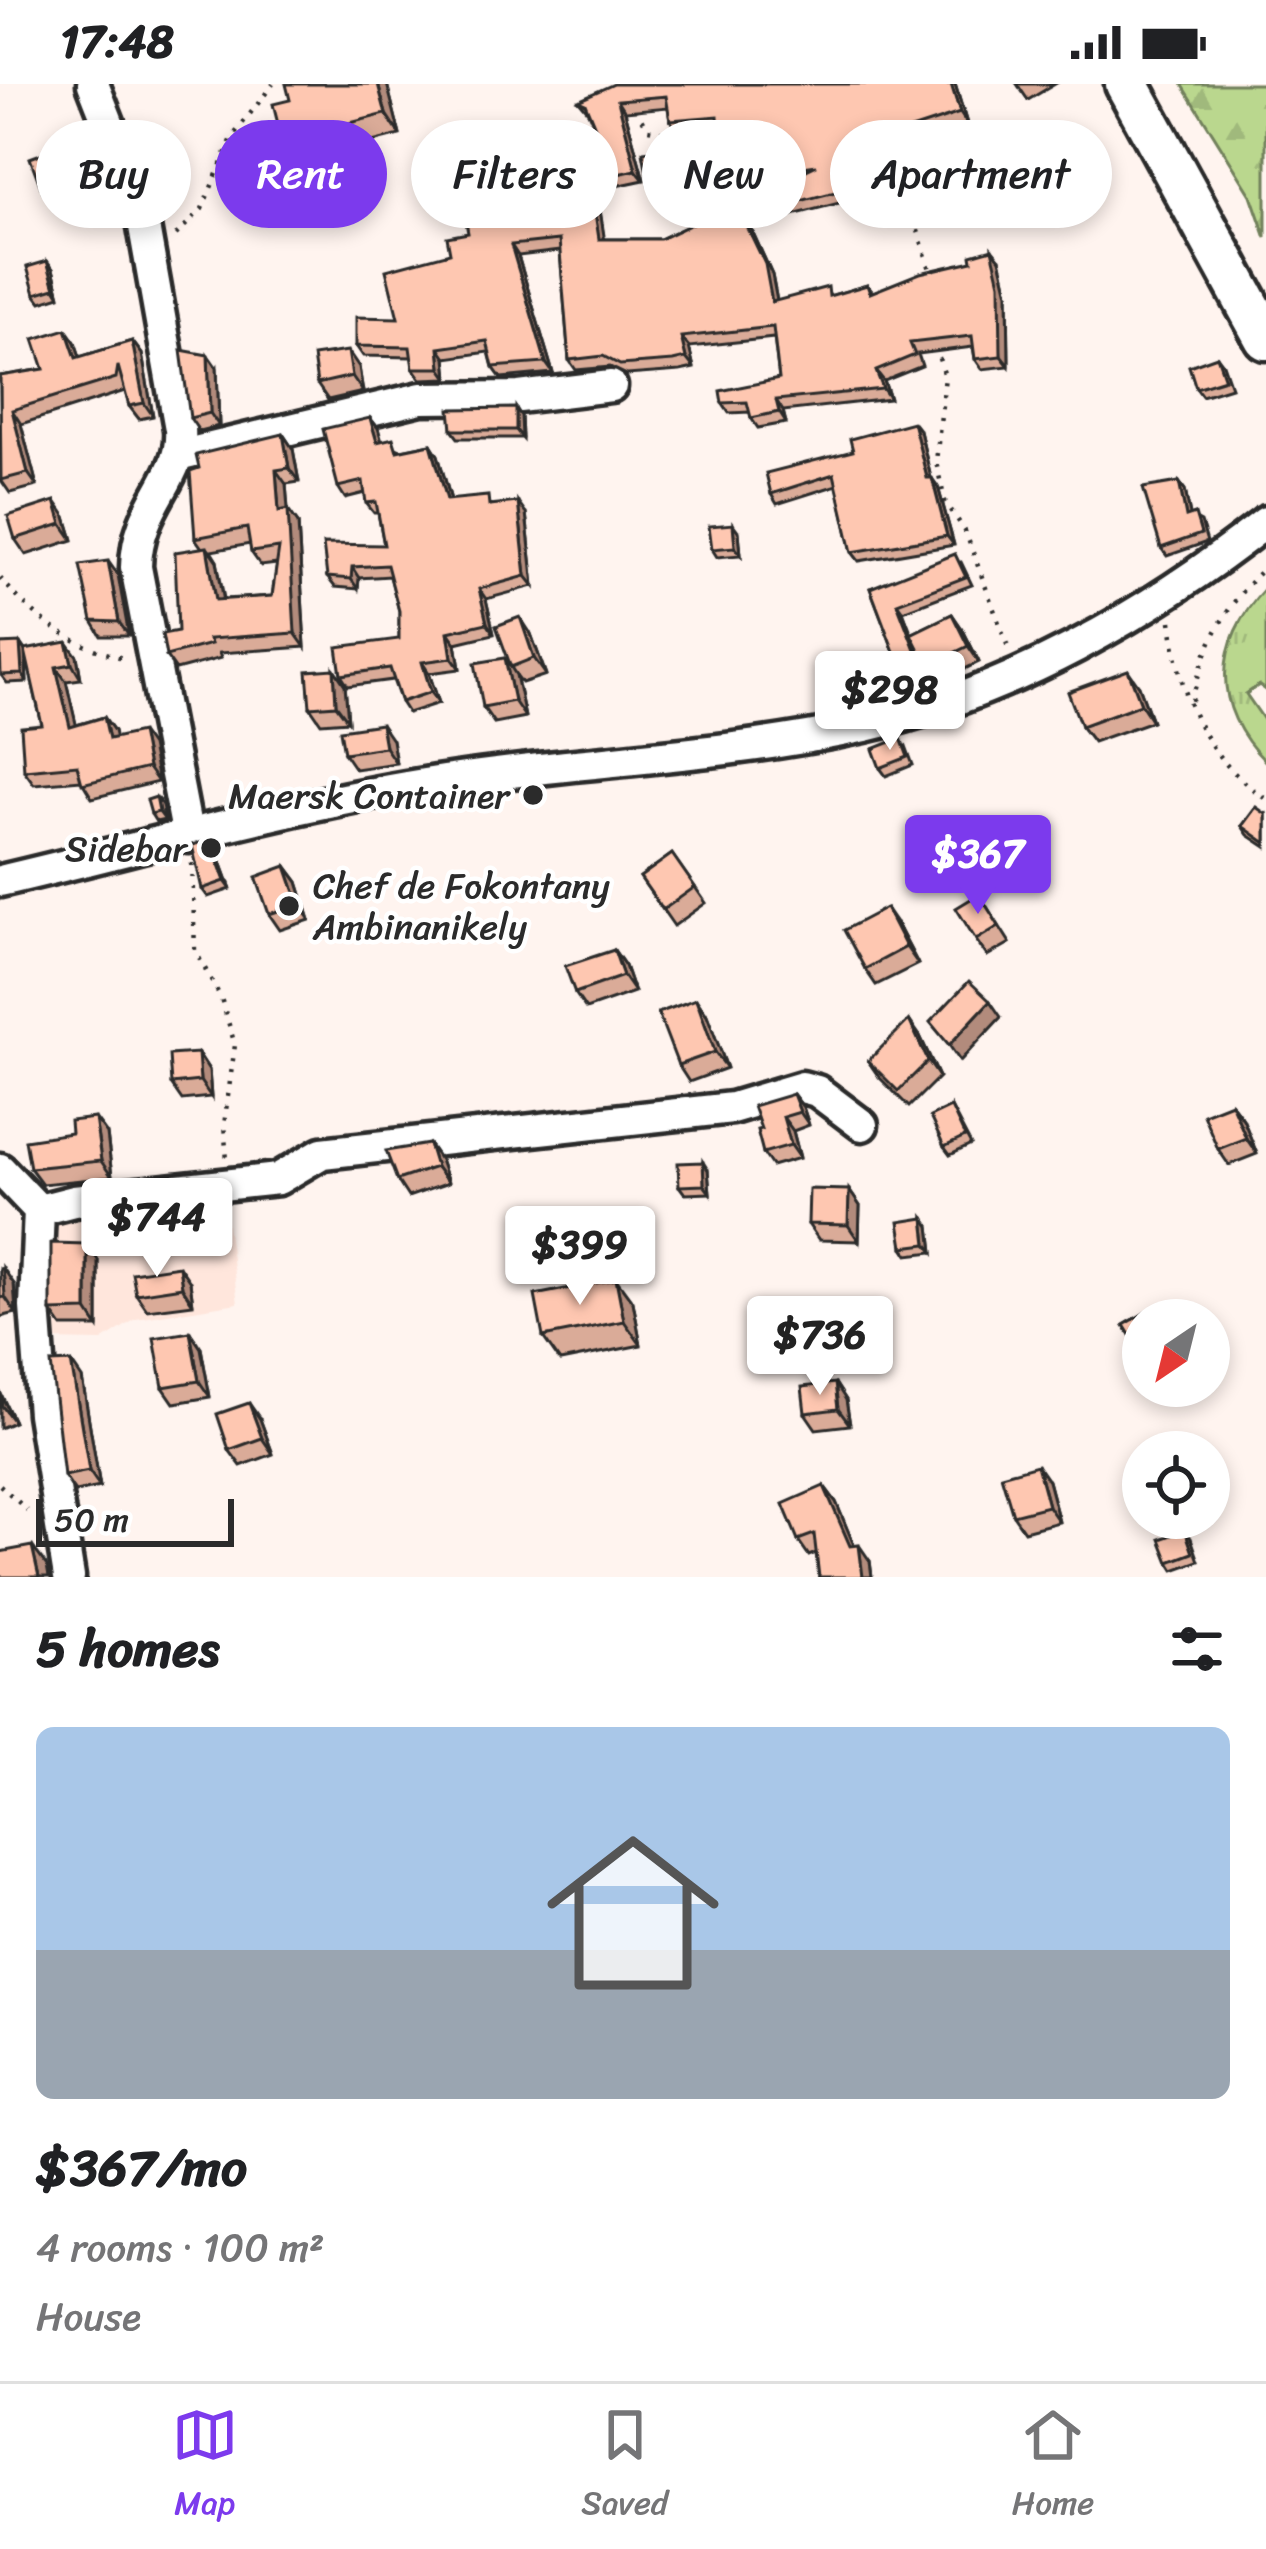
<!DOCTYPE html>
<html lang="en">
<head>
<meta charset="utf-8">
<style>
  body { margin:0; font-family:Sriracha,sans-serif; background:#f2f2f2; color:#202124; height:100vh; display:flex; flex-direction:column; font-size:45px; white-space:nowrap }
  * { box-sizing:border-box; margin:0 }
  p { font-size:39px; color:#757577 }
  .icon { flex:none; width:66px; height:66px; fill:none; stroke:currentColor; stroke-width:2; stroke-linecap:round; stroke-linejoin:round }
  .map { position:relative; height:1493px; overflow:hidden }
  .panel { display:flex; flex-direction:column; background:#fff; flex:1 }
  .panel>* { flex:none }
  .top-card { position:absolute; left:36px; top:36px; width:1194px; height:108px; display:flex; gap:24px }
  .needle { width:78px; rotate:215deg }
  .tools { position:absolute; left:1122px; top:1215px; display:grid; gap:24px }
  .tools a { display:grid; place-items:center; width:108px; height:108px; border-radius:50%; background:#fff; box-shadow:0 6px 18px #0003; font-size:60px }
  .scale { position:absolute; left:36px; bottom:30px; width:198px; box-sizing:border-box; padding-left:12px; border:6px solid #2b2b2b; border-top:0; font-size:33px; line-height:42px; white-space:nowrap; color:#2b2b2b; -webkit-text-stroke:9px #fff; paint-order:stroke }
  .price { position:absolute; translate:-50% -102px; padding:0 27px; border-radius:12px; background:#fff; color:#222; font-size:39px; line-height:78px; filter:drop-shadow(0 3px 6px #0008) }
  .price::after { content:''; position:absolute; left:50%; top:72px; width:36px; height:27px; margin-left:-18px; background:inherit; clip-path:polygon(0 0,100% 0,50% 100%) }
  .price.active { background:#7c3aed; color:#fff }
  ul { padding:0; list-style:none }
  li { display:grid; align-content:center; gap:24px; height:636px; padding:0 36px }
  li span { display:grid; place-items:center; height:372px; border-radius:18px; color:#555 }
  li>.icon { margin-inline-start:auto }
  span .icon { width:216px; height:216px; fill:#fffc; stroke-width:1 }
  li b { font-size:51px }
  h2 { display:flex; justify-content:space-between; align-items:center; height:144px; padding:0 36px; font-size:51px }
  .pill { padding:0 42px; border-radius:54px; background:#fff; box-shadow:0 6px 18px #0003; font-size:42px; line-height:108px }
  .pill.active { background:#7c3aed; color:#fff }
  .status { display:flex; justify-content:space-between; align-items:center; height:84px; padding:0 60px; background:#fff; direction:ltr }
  .status svg { height:33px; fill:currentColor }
  .tab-bar { display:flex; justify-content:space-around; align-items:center; height:168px; border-top:3px solid #e0e0e0; background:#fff; font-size:33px; color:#757577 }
  .tab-bar a { display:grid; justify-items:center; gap:6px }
  .tab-bar .active { color:#7c3aed }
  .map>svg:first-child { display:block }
</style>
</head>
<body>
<div class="status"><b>17:48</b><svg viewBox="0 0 49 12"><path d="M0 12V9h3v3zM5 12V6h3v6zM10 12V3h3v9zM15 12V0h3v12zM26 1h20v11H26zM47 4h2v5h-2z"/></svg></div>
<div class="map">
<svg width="1266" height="1493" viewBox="0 0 1266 1493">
  <defs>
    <pattern id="grass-tufts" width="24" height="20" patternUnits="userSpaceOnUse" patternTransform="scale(3)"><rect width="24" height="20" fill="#bad78e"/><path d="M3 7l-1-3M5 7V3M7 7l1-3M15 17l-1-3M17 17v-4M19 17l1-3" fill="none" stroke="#a0b97b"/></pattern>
    <pattern id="forest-firs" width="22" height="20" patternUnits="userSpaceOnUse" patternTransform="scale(3)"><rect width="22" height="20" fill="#bad78e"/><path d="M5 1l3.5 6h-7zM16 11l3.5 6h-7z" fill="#a0b97b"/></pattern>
  </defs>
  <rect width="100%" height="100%" fill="#fff4ef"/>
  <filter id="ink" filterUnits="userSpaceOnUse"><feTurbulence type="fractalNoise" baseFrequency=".00833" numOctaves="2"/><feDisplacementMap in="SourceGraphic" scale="24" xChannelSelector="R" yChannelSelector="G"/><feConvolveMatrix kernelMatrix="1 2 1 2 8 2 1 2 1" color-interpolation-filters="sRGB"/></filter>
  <g filter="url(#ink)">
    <!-- built -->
    <path fill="#ffe6dc" d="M223 1111 238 1219 136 1235 102 1257 45 1256 52 1153 58 1139 68 1132Z"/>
    <!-- grass -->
    <path fill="url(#grass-tufts)" stroke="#72815c" stroke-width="3" d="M1266 503V606L1259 601 1246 610 1266 639V678C1211 623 1213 559 1266 503Z"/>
    <!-- forest -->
    <path fill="url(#forest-firs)" stroke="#72815c" stroke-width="3" d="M1182 0H1266V154L1251 111Z"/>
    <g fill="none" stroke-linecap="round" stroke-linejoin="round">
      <!-- minor casing -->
      <g stroke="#2b2b2b" stroke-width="39">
        <g id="minor">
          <path d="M93 0 140 120 180 345C184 395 137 418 136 483L188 753"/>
          <path d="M182 371 421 314 519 313 611 302"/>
          <path d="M0 797C141 764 282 723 424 700 570 676 720 674 865 642 1009 610 1151 529 1266 438"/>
          <path d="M0 1085 39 1126 35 1223 43 1330 69 1493"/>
          <path d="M39 1126 74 1117 278 1095 322 1069 732 1024 802 1003 817 1007 862 1041"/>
        </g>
      </g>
      <!-- secondary casing -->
      <g stroke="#2b2b2b" stroke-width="51">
        <path id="secondary" d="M1127 0 1266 254"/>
      </g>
      <!-- path -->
      <g stroke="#2b2b2b" stroke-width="4.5" stroke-dasharray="3 9" stroke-linecap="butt">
        <path d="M637 24 648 45 713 57 716 81"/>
        <path d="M885 86 903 98 932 192"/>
        <path d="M176 151 202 125 233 52 273 0"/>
        <path d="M935 263 945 292 936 378 945 417 965 447 1008 563"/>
        <path d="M0 494C37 537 70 561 127 575"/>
        <path d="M1171 537C1180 614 1202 671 1266 715"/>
        <path d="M1192 617C1204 562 1225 521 1266 482"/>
        <path d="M192 779 195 866 221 914 235 961 224 1041 227 1076"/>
        <path d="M0 1401 27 1426"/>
      </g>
      <!-- minor -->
      <use href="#minor" stroke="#fff" stroke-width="30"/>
      <!-- secondary -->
      <use href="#secondary" stroke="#fff" stroke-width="42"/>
    </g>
    <!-- wall -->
    <g fill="#daab98" stroke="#2b2b2b" stroke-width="3" fill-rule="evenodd">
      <path d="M387 0 400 51 297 77 282 56 290 16Z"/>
      <path d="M955 0 967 40 894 63 902 85 878 92 882 108 750 142 772 191 777 217 833 211 867 201 873 208 1000 175 1008 209 1009 282 982 285 975 275 973 263 918 270 922 282 884 297 890 315 783 327 786 339 758 344 751 334 750 328 729 329 722 319 779 295 774 254 689 263 694 284 680 287 627 291 610 283 576 286 569 276 560 167 518 172 553 289 501 294 493 283 489 268 446 274 448 294 421 295 413 284 412 273 363 272 356 262 398 234 450 169 566 132 602 60 588 28 578 16ZM668 23 670 36 677 47 719 43 721 75 694 98 701 108 784 97 660 155H604L597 106 644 96 625 27Z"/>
      <path d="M1017 0H1055L1028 16Z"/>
      <path d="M84 54 96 70 108 103 54 122 42 106Z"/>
      <path d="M672 73 677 105 655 108 649 100Z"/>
      <path d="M47 177 53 185 60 212 41 218 35 210Z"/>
      <path d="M132 257 142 270 153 332 139 335 129 322 125 307 21 340 37 402 10 409 1 396 0 292 44 285 75 258 80 273Z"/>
      <path d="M1217 272 1223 280 1231 303 1202 312 1196 304Z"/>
      <path d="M359 283 363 308 328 316 317 300Z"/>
      <path d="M217 284 219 342 199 347 190 334Z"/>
      <path d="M521 332 522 354H458L452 346Z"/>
      <path d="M370 334 378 344 381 357 401 366 431 360 438 371 451 416 494 421 526 429 534 502 486 515 494 550 456 559 460 585 429 589 439 619 408 629 401 618 393 596 348 602 341 591 399 555V527L390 492 359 494 358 505 335 503 327 493 384 461 378 429H374L366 419 365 409 345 414 338 403Z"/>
      <path d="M920 347 931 394 938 403 954 461 859 477 852 468 837 401 777 420 771 410 853 367Z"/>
      <path d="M283 350 293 365 299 398 286 400 288 426 298 439 305 563 219 569 221 574 176 586 166 572 178 547 202 464 195 454 199 384ZM250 460 251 468 261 482 277 480 272 512 224 515 217 477 211 467Z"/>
      <path d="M1179 398 1185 406 1190 432 1201 438 1207 458 1167 472 1161 464Z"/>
      <path d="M66 433 73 456 26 471 15 455Z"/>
      <path d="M739 448 741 471 717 473 712 465Z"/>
      <path d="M961 478 972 501 903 527 911 550 952 530 963 546 979 578 938 598 927 582 916 560 922 576 904 586 898 578 870 504Z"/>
      <path d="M118 491 129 552H101L92 537Z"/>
      <path d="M531 550 546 591 522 599 516 591 525 633 494 639 483 623Z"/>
      <path d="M20 559 25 566 77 572 81 595 66 597 76 641 104 633 114 647 115 654 151 662 158 698 92 714 81 696 34 700 24 686 42 641 26 571 27 598 7 599 1 591Z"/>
      <path d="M334 585 345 601 348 637 321 639 310 623Z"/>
      <path d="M1139 602 1152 637 1093 658 1081 642Z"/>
      <path d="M392 656 396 679 355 685 344 669Z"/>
      <path d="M906 662 913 681 886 692 880 684Z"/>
      <path d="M162 721 165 736 156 738 151 730Z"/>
      <path d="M1266 730V763L1248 751 1242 742Z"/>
      <path d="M216 764 231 805 208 813 202 805Z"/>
      <path d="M672 770 706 819 674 842 640 793Z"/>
      <path d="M286 782 298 798 310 836 280 846 269 830Z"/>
      <path d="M979 810 1010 859 987 872 976 856Z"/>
      <path d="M897 840 918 880 876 901 865 885Z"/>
      <path d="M614 866 625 882 634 908 586 925 575 909Z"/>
      <path d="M707 931 727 984 689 998 678 981Z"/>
      <path d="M920 952 939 993 909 1023 879 993 868 977Z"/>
      <path d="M198 969 209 986 211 1013 182 1016 171 1000Z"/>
      <path d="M793 1010 803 1023 809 1041 793 1047 800 1074 772 1082 763 1069 761 1045Z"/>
      <path d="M1231 1019 1243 1035 1257 1070 1229 1081 1218 1065Z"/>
      <path d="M951 1023 971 1061 950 1071 944 1063Z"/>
      <path d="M107 1050 112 1093 42 1100 30 1084Z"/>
      <path d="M429 1060 440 1076 448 1099 408 1113 397 1096Z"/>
      <path d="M708 1086 710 1109 685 1110 679 1102Z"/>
      <path d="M849 1106 860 1122 859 1157 819 1156 808 1140Z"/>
      <path d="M924 1134 930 1142 933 1168 908 1171 903 1163Z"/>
      <path d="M87 1160 98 1176V1243H62L51 1227Z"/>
      <path d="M0 1185 14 1200 16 1229 0 1233Z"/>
      <path d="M190 1198 193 1220 147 1226 136 1210Z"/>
      <path d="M633 1218 641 1261 560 1277 543 1253Z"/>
      <path d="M1150 1226 1157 1236H1143V1266L1141 1268 1124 1241Z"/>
      <path d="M190 1248 201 1264 210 1313 174 1319 163 1303Z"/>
      <path d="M82 1294 100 1403 75 1408 64 1392Z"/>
      <path d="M835 1299 846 1316 850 1341 816 1345 805 1329Z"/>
      <path d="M0 1308 14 1338 0 1344Z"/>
      <path d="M260 1335 273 1370 241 1382 229 1366Z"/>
      <path d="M1048 1397 1059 1438 1024 1447 1013 1431Z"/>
      <path d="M824 1402 836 1418 854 1462 870 1477 872 1493H819L816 1469 809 1472 798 1456Z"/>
      <path d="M1185 1446 1191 1454 1199 1477 1174 1486 1169 1478Z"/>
    </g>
    <!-- shaded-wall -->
    <g fill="#b28b7c" stroke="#2b2b2b" stroke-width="3">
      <path d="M378 0H387L400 51 386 30Z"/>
      <path d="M951 0H955L967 40 960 29Z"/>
      <path d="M618 16 625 27 644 96 636 86Z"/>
      <path d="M887 53 894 63 902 85 895 74Z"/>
      <path d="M84 54 96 70 108 103 97 87Z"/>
      <path d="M666 65 672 73 677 105 671 97Z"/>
      <path d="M871 82 878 92 882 108 874 98Z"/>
      <path d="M590 96 597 106 606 165 599 155Z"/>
      <path d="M742 132 750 142 772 191 779 228 772 218Z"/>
      <path d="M511 161 518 172 553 289 546 279Z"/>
      <path d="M992 165 1000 175 1008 209 1009 282 1001 272Z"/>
      <path d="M47 177 53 185 60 212 55 204Z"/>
      <path d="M66 245 75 258 85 287 76 274Z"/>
      <path d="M681 253 689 263 694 284 686 274Z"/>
      <path d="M132 257 142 270 153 332 144 319Z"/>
      <path d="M439 264 446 274 448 294 441 284Z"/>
      <path d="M348 267 359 283 363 308 352 292Z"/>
      <path d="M208 271 217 284 219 342 210 329Z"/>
      <path d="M876 287 884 297 890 315 883 305Z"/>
      <path d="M776 316 783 327 786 339 779 328Z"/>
      <path d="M516 324 521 332 522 354 516 346Z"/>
      <path d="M12 326 21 340 37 402 28 389Z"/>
      <path d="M370 334 378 344 385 368 377 358Z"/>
      <path d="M913 338 920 347 933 403 927 394Z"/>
      <path d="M283 350 293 365 299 398 289 384Z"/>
      <path d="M431 360 438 371 454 427 447 416Z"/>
      <path d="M276 386 286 400 288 425 298 439 305 563 295 549 279 427Z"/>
      <path d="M932 394 938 403 954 461 947 452Z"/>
      <path d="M1179 398 1185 406 1192 441 1186 433Z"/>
      <path d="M55 417 66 433 73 456 62 440Z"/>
      <path d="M518 418 526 429 534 502 526 492Z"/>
      <path d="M733 440 739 448 741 471 735 463Z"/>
      <path d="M207 463 217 477 226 530 216 516Z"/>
      <path d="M108 477 118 491 129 552 119 538Z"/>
      <path d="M352 483 359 494 358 505 351 495Z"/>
      <path d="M479 505 486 515 494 550 487 539Z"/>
      <path d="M897 519 903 527 922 576 916 568Z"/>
      <path d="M952 530 963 546 979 578 968 562Z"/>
      <path d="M520 533 531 550 546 591 534 574Z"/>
      <path d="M448 548 456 559 460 585 452 574Z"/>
      <path d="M67 558 77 572 81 595 72 580Z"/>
      <path d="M20 559 25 567 27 598 22 590Z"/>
      <path d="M505 574 516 591 525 633 514 617Z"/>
      <path d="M422 578 429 589 439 619 431 608Z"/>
      <path d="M56 583 66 597 80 657 70 643Z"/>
      <path d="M334 585 345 601 348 637 336 621Z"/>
      <path d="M1128 586 1139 602 1152 637 1141 620Z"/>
      <path d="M104 633 114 647 119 669 109 655Z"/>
      <path d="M381 640 392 656 396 679 385 663Z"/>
      <path d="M141 648 151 662 158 698 148 684Z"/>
      <path d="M156 713 162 721 165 736 159 728Z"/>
      <path d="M210 756 216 764 231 805 225 797Z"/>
      <path d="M286 782 298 798 310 836 299 820Z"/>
      <path d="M886 824 897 840 918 880 906 863Z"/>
      <path d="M614 866 625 882 634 908 623 892Z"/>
      <path d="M696 915 707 931 727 984 715 968Z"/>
      <path d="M990 917 1001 933 960 977 949 961Z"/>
      <path d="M909 936 920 952 939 993 928 977Z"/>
      <path d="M198 969 209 986 211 1013 200 997Z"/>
      <path d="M793 1010 803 1023 809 1041 800 1028Z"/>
      <path d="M1231 1019 1243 1035 1257 1070 1246 1054Z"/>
      <path d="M783 1033 793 1047 800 1074 791 1061Z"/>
      <path d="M95 1034 107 1050 112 1093 101 1077Z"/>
      <path d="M429 1060 440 1076 448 1099 436 1083Z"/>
      <path d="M703 1078 708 1086 710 1109 704 1101Z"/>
      <path d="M849 1106 860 1122 859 1157 848 1141Z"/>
      <path d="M924 1134 930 1142 933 1168 927 1160Z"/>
      <path d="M87 1160 98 1176V1243L87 1226Z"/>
      <path d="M179 1182 190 1198 193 1220 182 1203Z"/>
      <path d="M3 1184 14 1200 16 1229 5 1213Z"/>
      <path d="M616 1195 633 1218 641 1261 624 1237Z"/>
      <path d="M190 1248 201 1264 210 1313 199 1297Z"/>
      <path d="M71 1278 82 1294 100 1403 89 1387Z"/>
      <path d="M835 1299 846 1316 850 1341 838 1325Z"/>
      <path d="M0 1308 14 1338 2 1322Z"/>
      <path d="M249 1319 260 1335 273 1370 262 1354Z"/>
      <path d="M1037 1381 1048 1397 1059 1438 1048 1422Z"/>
      <path d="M824 1402 836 1418 861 1478 859 1461 870 1477 872 1493H863Z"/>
      <path d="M32 1462 47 1482 49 1493H39Z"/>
    </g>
    <!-- building -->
    <g fill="#fec7b1" stroke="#2b2b2b" stroke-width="3" fill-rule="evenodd">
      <path d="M286 0H378L386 30 282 56 273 20 290 16Z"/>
      <path d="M614 0H951L960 29 887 53 895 74 871 82 874 98 742 132 765 180 772 218 828 203 829 212 867 201 870 209 920 189 972 177 971 171 992 165 1000 199 1001 272 975 275 972 252 910 259 915 271 876 287 883 305 776 316 779 328 751 334 747 318 722 319 720 307 779 295 773 243 681 253 686 274 673 277 620 281 603 272 569 276 559 156 511 161 546 279 493 283 487 257 439 264 441 284H413L410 263 356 262V233L398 234 386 186 450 169 447 153 468 149 466 138 566 132 559 71 602 60 585 19 578 16ZM666 12 670 36 718 32 721 75 691 76 694 98 817 81 660 155H599L590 96 636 86 618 16Z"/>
      <path d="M84 54 97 87 42 106 30 74Z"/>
      <path d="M666 65 671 97 649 100 643 68Z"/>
      <path d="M47 177 55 204 35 210 27 183Z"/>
      <path d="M66 245 76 274 132 257 144 319 129 322 118 282 116 294 12 326 28 389 1 396 0 292 44 285 34 255Z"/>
      <path d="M181 266 208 271 210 329 190 334Z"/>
      <path d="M348 267 352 292 317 300 313 272Z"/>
      <path d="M1217 272 1225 295 1196 304 1189 282Z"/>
      <path d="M516 324V346H452L450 325Z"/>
      <path d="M370 334 377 358 393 354 397 367 431 360 447 416 488 412 489 421 518 418 526 492 479 505 487 539 448 548 452 574 422 578 431 608 401 618 390 584 341 591 337 563 399 555V527L387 481 352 483 351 495 327 493 323 460 384 461 376 418 366 419 363 397 338 403 323 345Z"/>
      <path d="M913 338 927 394H932L947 452 852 468 834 390 771 410 766 389 853 367 850 355Z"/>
      <path d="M283 350 289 384 276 386 279 427 288 425 295 549 209 555 211 560 166 572 162 550 178 547 175 468 207 463 216 516 272 512 279 464 251 468 247 444 195 454 190 387 199 384 196 371Z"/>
      <path d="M1179 398 1186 433 1195 430 1201 450 1161 464 1143 404Z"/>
      <path d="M55 417 62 440 15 455 8 432Z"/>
      <path d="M733 440 735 463 712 465 709 442Z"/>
      <path d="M955 470 966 493 897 519 916 568 898 578 870 504Z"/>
      <path d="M108 477 119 538 92 537 80 481Z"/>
      <path d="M952 530 968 562 927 582 911 550Z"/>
      <path d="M520 533 534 574 511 583 496 542Z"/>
      <path d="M67 558 72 580 56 583 70 643 104 633 109 655 141 648 148 684 82 700 77 681 24 686 21 643 42 641 25 566Z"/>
      <path d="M20 559 22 590 1 591 0 560Z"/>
      <path d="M505 574 514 617 483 623 475 579Z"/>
      <path d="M334 585 336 621 310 623 307 587Z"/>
      <path d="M1128 586 1141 620 1081 642 1068 608Z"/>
      <path d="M381 640 385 663 344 669 340 646Z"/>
      <path d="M901 654 908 673 880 684 873 665Z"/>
      <path d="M156 713 159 728 151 730 147 716Z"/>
      <path d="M1256 723 1266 730V759L1242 742Z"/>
      <path d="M210 756 225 797 202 805 192 761Z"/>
      <path d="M672 770 695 803 663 826 640 793Z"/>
      <path d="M286 782 299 820 269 830 256 793Z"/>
      <path d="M979 810 999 842 976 856 956 824Z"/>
      <path d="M886 824 906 863 865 885 844 846Z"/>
      <path d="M614 866 623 892 575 909 565 882Z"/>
      <path d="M969 897 990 917 949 961 930 938Z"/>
      <path d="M696 915 715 968 678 981 658 929Z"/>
      <path d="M909 936 928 977 898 1007 868 977Z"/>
      <path d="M198 969 200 997 171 1000 169 971Z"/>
      <path d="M793 1010 800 1028 783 1033 791 1061 763 1069 757 1046 761 1045 753 1022Z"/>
      <path d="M1231 1019 1246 1054 1218 1065 1203 1030Z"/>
      <path d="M951 1023 965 1053 944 1063 930 1033Z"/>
      <path d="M95 1034 101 1077 30 1084 25 1056 71 1049 70 1037Z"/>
      <path d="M429 1060 436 1083 397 1096 386 1067Z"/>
      <path d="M703 1078 704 1101 679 1102 678 1079Z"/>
      <path d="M809 1105 849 1106 848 1141 808 1140Z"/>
      <path d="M924 1134 927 1160 903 1163 899 1138Z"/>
      <path d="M51 1159 87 1160V1226L51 1227Z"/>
      <path d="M179 1182 182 1203 136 1210 132 1189Z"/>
      <path d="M3 1184 5 1213 0 1214V1185Z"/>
      <path d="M616 1195 624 1237 543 1253 535 1211Z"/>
      <path d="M1150 1226 1156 1236H1143V1255L1135 1259 1124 1241Z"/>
      <path d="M190 1248 199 1297 163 1303 154 1254Z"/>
      <path d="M71 1278 89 1387 64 1392 51 1279Z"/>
      <path d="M835 1299 838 1325 805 1329 802 1303Z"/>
      <path d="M249 1319 262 1354 229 1366 217 1330Z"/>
      <path d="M1037 1381 1048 1422 1013 1431 1001 1391Z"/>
      <path d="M824 1402 850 1462 859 1461 863 1493H819L814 1450 798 1456 783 1420Z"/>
      <path d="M1185 1446 1193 1469 1169 1478 1160 1455Z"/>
      <path d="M32 1462 39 1493H0V1468Z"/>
    </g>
  </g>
  <!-- markers -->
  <g fill="#2b2b2b" stroke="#fff" stroke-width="4.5">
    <circle cx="533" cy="711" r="12"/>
    <circle cx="211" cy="764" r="12"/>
    <circle cx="289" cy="822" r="12"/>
  </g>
  <g text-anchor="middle" stroke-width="9" stroke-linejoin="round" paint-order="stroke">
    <!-- poi labels -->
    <g font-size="36" fill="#2b2b2b" stroke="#fff" text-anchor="end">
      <text x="509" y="724">Maersk Container</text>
      <text x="187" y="777">Sidebar</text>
      <text x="313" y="814" text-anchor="start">Chef de Fokontany<tspan x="313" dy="41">Ambinanikely</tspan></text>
    </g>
  </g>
</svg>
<div class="tools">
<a><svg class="needle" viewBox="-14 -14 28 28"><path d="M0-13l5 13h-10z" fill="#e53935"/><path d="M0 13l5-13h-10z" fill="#757577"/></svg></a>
<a><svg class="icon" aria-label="locate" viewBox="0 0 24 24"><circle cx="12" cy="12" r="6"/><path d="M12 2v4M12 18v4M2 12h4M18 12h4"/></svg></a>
</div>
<div class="scale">50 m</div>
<b class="price" style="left:890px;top:669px">$298</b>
<b class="price active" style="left:978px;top:833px">$367</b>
<b class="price" style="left:157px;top:1196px">$744</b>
<b class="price" style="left:580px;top:1224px">$399</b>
<b class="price" style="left:820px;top:1314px">$736</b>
<div class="top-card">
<a class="pill">Buy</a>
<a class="pill active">Rent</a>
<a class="pill">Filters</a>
<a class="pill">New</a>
<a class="pill">Apartment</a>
</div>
</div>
<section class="panel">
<h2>5 homes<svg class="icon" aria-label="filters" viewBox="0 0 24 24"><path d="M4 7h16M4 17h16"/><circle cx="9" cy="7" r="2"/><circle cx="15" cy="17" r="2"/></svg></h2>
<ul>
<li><span style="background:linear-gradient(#a9c7e8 60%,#9aa5b1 0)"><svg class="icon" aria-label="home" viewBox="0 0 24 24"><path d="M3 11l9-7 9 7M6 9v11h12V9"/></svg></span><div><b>$367/mo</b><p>4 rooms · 100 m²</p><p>House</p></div></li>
</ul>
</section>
<nav class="tab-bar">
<a class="active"><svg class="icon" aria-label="map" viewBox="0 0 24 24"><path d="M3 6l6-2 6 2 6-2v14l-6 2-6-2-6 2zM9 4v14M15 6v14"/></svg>Map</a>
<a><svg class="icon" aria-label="saved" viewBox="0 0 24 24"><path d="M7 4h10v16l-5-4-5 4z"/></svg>Saved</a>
<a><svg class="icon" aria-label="home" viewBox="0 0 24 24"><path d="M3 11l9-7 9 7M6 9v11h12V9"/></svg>Home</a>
</nav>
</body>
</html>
